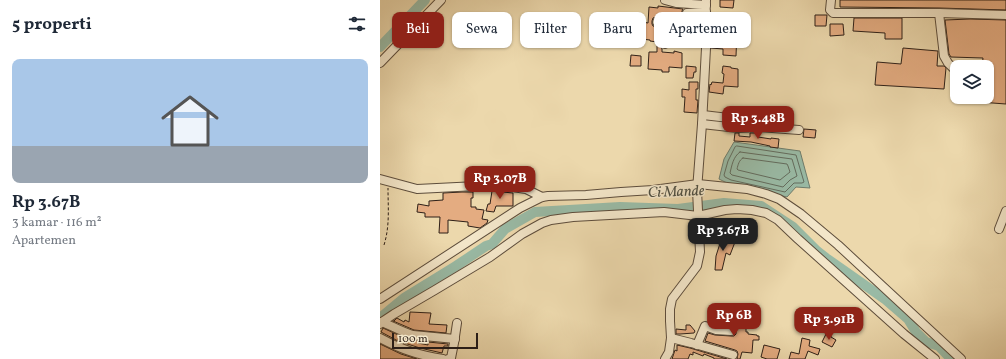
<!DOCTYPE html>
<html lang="id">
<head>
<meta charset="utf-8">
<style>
  body { margin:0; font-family:Vollkorn,serif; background:#f2f2f3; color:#1f2937; height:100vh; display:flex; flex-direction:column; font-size:15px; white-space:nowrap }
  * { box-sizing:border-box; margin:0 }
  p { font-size:13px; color:#747a83 }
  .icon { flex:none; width:22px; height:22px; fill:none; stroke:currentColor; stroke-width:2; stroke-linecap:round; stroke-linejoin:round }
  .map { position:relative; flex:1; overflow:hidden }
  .sheet { display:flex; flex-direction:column; background:#fff; width:380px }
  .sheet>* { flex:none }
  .hud { position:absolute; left:12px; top:12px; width:380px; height:36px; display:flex; gap:8px }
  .controls { position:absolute; left:570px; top:60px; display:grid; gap:8px }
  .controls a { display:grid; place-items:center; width:44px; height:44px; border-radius:8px; background:#fff; box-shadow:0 1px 3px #0004; font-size:20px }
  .scale { position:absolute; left:12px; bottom:10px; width:86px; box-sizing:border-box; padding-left:4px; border:2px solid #2d1f17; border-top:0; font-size:11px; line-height:14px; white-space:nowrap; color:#2d1f17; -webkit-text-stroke:3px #f3e6c9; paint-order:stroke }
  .price { position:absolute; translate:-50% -34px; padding:0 9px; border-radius:8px; background:#8f2418; color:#fff; font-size:13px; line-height:26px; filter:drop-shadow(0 1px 2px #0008) }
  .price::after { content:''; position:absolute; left:50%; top:24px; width:12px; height:9px; margin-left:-6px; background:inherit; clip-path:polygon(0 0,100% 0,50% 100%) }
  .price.on { background:#222; color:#fff }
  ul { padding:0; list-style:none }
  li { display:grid; align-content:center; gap:8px; height:212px; padding:0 12px }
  li span { display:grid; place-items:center; height:124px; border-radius:8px; color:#555 }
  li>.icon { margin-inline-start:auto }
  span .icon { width:72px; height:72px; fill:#fffc; stroke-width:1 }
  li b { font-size:17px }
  h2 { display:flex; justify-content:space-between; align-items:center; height:48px; padding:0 12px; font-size:17px }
  .tag { padding:0 14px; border-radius:8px; background:#fff; box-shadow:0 1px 3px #0004; font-size:14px; line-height:36px }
  .tag.on { background:#8f2418; color:#fff }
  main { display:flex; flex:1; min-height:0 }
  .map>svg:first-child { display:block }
</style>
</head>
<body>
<main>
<section class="sheet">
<h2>5 properti<svg class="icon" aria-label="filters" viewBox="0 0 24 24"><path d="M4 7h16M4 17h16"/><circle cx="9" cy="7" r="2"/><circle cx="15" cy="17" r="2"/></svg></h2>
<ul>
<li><span style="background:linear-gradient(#a9c7e8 70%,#9aa5b1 0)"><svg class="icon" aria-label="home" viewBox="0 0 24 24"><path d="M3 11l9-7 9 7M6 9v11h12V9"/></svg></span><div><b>Rp 3.67B</b><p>3 kamar · 116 m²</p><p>Apartemen</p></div></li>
</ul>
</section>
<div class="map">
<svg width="626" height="359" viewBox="0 0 626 359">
  <rect width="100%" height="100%" fill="#ecd8ac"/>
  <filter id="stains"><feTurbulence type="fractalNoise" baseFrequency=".005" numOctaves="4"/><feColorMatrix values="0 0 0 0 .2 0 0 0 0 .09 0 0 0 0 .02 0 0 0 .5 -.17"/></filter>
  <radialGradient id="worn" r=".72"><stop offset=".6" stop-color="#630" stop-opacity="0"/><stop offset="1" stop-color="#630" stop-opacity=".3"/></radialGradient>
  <!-- water -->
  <path fill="#99baa5" stroke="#6e7c6c" d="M354 142 420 151 430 188 416 187 407 197 349 184 339 179 344 159Z"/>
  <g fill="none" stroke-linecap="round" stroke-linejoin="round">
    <!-- shore -->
    <g stroke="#636c5e" stroke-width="1">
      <path d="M357 146 416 155 424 182 422 183H414L405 192 351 180 345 177 344 175 348 161 355 147Z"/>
      <path d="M360 152 412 159 417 176 410 180 403 187 352 175 350 173C352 165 353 157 360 152Z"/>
      <path d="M363 158 407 164 408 166 410 172 400 180 358 170 357 169C358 165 359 160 363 158Z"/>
    </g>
    <!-- river -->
    <g stroke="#99baa5" stroke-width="10">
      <path d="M0 47 45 0"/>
      <path d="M0 318 24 298 76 266 106 246 112 244 125 229 155 212 240 207 298 209 344 203 381 206 413 227 437 251 446 258 506 300 528 319 536 332 546 342 559 346 571 359"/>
    </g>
  </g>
  <!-- building -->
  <g fill="#e4ac81" stroke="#2d1f17">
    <path d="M340 0H354L353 8 340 7Z"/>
    <path d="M460 0H626V10L559 8 460 7Z"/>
    <path d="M278 6 303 9 302 11V15H277L276 17 273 18 272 21V24L273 26 280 28V44L282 49V52L294 53V51L302 53V68L289 67V72H282V70L268 69 269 52H277V42L270 41V40L261 39V45L252 44 254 26 263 27V22L268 23 269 7 278 8Z"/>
    <path d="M435 15H447L446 26H435Z"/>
    <path d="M474 18H522V39H505V33L473 31Z"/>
    <path d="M590 19 626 20V104L599 102V97H607V67H602L603 58 571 57 569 54 565 20Z"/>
    <path d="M450 24H463L464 35 450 36Z"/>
    <path d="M290 31 309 32 308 39H320V47L290 43Z"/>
    <path d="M350 31H357L356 56 343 55V49L331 48V43L343 44V42L350 43Z"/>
    <path d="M523 48 558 51 557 66H564L566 68 564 89 495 85 497 62 521 64Z"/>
    <path d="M251 55 261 56V66H250Z"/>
    <path d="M306 66 316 67V72H314L313 78H306Z"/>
    <path d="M343 66 351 67V68L358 69V87L344 86 343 94 329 92 330 84 331 85 332 82 343 83 344 74 342 73Z"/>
    <path d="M309 82H318V89H316V100H318L317 113 304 112 305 97H302V89L309 90Z"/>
    <path d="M424 129 436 130 435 138 423 137Z"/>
    <path d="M355 133H359V136L370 137V133H379L378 137 391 139V138L399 139 398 148 390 147V146L371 142 354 141Z"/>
    <path d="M112 191 133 193V206H116L114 212 106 211 108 204H110Z"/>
    <path d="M82 192H93V198H91V207H96V209L104 210 102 219 108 220 107 223 100 228 88 226V222L68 220V233H59L60 217H45V213L37 212 38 204 49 206V201L63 200V193Z"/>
    <path d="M342 237 355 242 350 255 346 253 342 270H335L336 256Z"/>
    <path d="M30 312 51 313 49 324 67 325 66 333 34 330 13 321H14L17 318 24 322 25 320 29 322Z"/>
    <path d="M339 317H352V322L366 323V332H368V334L377 335V336H379V340H373L372 353 362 352 360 359H357L358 354 357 351 355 350 325 341 328 333 335 335 351 336H354L356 334V329L354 326 337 325 332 323V321L340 322Z"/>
    <path d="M306 325H310L315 331 314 333 300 334H296V329L306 330Z"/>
    <path d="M3 328 27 339 39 341 38 343 48 345V342L68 344V346H64L62 353 40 348 18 341 1 332Z"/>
    <path d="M446 334 451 336V337L456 340 452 347 442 342Z"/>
    <path d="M422 338 430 340 429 346 440 349 438 355 428 351 425 359H409L411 352 419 354Z"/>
    <path d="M0 344 21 354 37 359H0Z"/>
    <path d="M297 345 310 348 347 359H334V358L324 354 323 356 313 352V355L310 354 308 359H292L295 350 297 351Z"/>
    <path d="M384 345 400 349 397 359H387L381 357Z"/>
  </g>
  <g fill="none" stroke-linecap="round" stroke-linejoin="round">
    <!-- minor casing -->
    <g stroke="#5d4d3c" stroke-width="10">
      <g id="minor">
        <path d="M285 0 296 3 326 5"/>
        <path d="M451 0 450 10 453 13H559L626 15"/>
        <path d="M307 13 326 12"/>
        <path d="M559 13 564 56 568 63 575 70"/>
        <path d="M277 22 283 23 285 25 325 27"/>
        <path d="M285 25V44"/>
        <path d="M0 63 61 0"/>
        <path d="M323 115 357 119 366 115"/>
        <path d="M322 124 358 128 380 127 419 130"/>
        <path d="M0 179 37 189 117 185 146 189 162 197"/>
        <path d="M619 229 626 211"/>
        <path d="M0 299 140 208 162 197 168 196 206 195 241 192 273 190 318 184 367 189 386 194 399 199 421 214 458 245 581 359"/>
        <path d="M2 322C12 326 22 332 33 335L75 339"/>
        <path d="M0 324 2 322 14 314 55 290 110 257 142 234 162 223 171 220 193 217 284 212 318 216 345 210 357 209 372 210 386 213 398 220 418 239 524 334 555 359"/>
        <path d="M0 338C22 350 39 355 63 359"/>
        <path d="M291 338 311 343 353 355"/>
        <path d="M317 345 325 326 336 330 351 331"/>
        <path d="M68 359 71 358 74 343 77 323"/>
        <path d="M285 359 289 352 291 338 290 321V309L292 299 317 266 320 252 317 190 322 124 326 48 325 27 326 0"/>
      </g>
    </g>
    <!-- path -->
    <path stroke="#2d1f17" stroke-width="1" stroke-dasharray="3 2" stroke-linecap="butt" d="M4 245C10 226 8 207 8 188"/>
    <!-- minor -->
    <use href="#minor" stroke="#f3e6c9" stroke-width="8"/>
  </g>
  <g text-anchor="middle" stroke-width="3" stroke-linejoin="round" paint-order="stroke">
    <!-- water labels -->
    <g font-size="15" font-style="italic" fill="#4d4e42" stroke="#f3e6c9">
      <text transform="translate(296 191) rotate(-2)" y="5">Ci Mande</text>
    </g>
  </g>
  <rect width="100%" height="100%" filter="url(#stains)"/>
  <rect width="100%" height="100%" fill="url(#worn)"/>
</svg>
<div class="controls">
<a><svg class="icon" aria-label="layers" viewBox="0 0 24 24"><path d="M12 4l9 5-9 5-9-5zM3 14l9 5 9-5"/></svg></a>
</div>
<div class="scale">100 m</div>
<b class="price" style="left:378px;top:140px">Rp 3.48B</b>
<b class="price" style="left:120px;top:200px">Rp 3.07B</b>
<b class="price on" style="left:343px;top:252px">Rp 3.67B</b>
<b class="price" style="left:354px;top:337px">Rp 6B</b>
<b class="price" style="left:449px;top:341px">Rp 3.91B</b>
<div class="hud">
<a class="tag on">Beli</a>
<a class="tag">Sewa</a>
<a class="tag">Filter</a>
<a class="tag">Baru</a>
<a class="tag">Apartemen</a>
</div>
</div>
</main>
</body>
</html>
